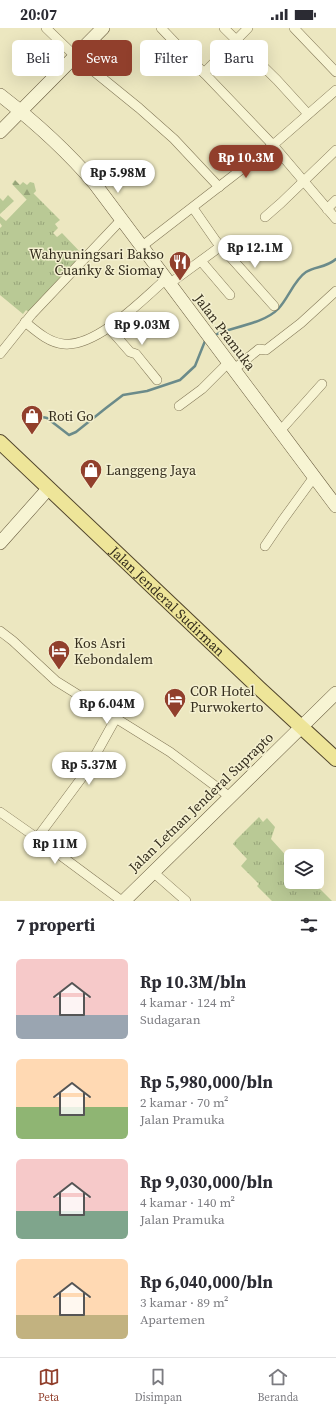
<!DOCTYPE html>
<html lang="id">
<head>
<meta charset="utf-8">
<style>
  body { margin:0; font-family:"Source Serif 4",serif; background:#f2f2f3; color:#2b2b33; height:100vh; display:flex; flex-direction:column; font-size:15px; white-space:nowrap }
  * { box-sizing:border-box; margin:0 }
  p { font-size:13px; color:#7c7c81 }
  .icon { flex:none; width:22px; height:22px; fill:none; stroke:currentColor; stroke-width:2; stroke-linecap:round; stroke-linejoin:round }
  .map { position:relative; height:873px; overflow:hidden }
  .drawer { display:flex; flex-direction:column; background:#fff; flex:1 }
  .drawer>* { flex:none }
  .banner { position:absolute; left:12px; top:12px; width:312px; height:36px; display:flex; gap:8px }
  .tools { position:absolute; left:284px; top:821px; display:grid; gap:8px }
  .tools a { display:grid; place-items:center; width:40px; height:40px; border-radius:6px; background:#fff; box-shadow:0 4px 16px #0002; font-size:20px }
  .price { position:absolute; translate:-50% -34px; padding:0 9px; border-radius:14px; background:#fff; color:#222; font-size:13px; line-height:26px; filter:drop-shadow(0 1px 2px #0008) }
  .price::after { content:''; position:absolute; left:50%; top:24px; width:12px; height:9px; margin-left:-6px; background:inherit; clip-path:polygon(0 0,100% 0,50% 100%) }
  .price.active { background:#913f2c; color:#fff }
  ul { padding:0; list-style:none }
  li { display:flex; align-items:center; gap:12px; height:100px; padding:0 16px }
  li span { display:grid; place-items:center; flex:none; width:112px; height:80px; border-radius:6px; color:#555 }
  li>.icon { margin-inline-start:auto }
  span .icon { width:48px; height:48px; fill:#fffc; stroke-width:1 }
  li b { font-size:17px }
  h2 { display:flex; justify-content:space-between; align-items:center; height:48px; padding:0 16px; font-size:17px }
  .tag { padding:0 14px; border-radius:6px; background:#fff; box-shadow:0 4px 16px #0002; font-size:14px; line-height:36px }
  .tag.active { background:#913f2c; color:#fff }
  .status { display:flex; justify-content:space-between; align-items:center; height:28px; padding:0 20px; background:#fff; direction:ltr }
  .status svg { height:11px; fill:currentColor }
  .dock { display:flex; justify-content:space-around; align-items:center; height:56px; border-top:1px solid #e1e1e2; background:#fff; font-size:11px; color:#7c7c81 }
  .dock a { display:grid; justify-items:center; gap:2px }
  .dock .active { color:#913f2c }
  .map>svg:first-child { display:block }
</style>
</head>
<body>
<div class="status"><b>20:07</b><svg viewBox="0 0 49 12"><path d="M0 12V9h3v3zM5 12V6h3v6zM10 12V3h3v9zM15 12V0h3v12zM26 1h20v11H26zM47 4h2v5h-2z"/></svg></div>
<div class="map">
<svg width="336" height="873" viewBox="0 0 336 873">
  <defs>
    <pattern id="grass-tufts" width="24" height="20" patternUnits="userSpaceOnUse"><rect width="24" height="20" fill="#b9c995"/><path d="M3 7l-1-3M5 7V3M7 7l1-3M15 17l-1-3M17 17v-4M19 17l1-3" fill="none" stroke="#97a479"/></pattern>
    <pattern id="forest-firs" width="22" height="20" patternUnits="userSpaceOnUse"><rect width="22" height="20" fill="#b9c995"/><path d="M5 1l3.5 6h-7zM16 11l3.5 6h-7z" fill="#97a479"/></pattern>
  </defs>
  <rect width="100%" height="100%" fill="#ece7c0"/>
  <!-- grass -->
  <g fill="url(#grass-tufts)">
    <path d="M33 165 60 192 55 196 58 200 53 205 57 209 62 205 85 229 31 286 26 282 23 286 0 267V200L2 198 0 195V188L6 193Z"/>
    <path d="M259 789 263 794 267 790 275 799 271 811 291 833V854H313L332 873H272L257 858 259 856 241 838 247 831 233 816 236 812Z"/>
  </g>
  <!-- forest -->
  <g fill="url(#forest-firs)">
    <path d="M15 152 20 157 23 154 27 157 30 154 34 155 36 163 27 172 12 156Z"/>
    <path d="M8 167 14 173 0 186V170L3 173Z"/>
  </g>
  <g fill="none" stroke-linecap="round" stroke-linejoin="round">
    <!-- stream -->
    <g stroke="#6b8b8a" stroke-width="2.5">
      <path d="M214 308 219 305C236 299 266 294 278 281 288 271 294 252 306 244 315 238 326 240 336 231"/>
      <path d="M24 385 47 390 69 407 76 404 106 380 123 367 147 363 180 352 195 338 205 313 208 312"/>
    </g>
    <!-- street casing -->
    <g stroke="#847959" stroke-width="10">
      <g id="street">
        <path d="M46 0 75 28 139 80 174 111 219 159"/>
        <path d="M161 0 273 117 336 191"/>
        <path d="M224 0 277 52 308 86"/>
        <path d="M294 0 336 44"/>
        <path d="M204 45 248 0"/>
        <path d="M193 180 216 213 274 278"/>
        <path d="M327 181 336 172"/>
        <path d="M265 189 281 175 336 122"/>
        <path d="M141 219 273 117 336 62"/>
        <path d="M201 233 230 267"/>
        <path d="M169 256 221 218"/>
        <path d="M25 294C36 303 49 315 64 316 97 319 142 272 165 252"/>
        <path d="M109 300 130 324 136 326 140 331 157 352"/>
        <path d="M0 326 32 286 121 192"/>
        <path d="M233 342 259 321 266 322 301 295 336 263"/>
        <path d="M179 378 202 361 229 334"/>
        <path d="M280 403 322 356"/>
        <path d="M265 518 282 493 314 449"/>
        <path d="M0 603 13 613 56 653 170 724 230 769"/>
        <path d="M0 784 37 810 122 873"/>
        <path d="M37 810 86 744 116 690"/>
        <path d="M153 844 186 873"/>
      </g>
    </g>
    <!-- secondary casing -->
    <g stroke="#66593c" stroke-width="14">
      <g id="secondary">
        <path d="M0 67C35 94 67 123 95 156L336 478"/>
        <path d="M0 104 103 0"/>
        <path d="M0 515 48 461"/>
        <path d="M124 873 336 665"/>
      </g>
    </g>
    <!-- primary casing -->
    <g stroke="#52462d" stroke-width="16">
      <g id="primary">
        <path id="s1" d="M0 414 259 660 336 731"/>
      </g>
    </g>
    <!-- street -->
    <use href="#street" stroke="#f7f4d3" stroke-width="9"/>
    <!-- secondary -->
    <use href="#secondary" stroke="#f7f4d3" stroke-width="13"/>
    <!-- primary -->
    <use href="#primary" stroke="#eee599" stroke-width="14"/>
  </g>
  <!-- icons -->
  <defs>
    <g id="restaurant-pin" transform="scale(1.15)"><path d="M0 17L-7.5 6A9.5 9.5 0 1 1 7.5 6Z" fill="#913f2c" stroke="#f4f0d0"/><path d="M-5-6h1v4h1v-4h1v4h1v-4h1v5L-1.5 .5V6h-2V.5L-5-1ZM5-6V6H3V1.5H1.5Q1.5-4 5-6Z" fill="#fff"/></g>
    <g id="shop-pin" transform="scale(1.15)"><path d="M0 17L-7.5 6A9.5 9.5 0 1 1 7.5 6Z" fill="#913f2c" stroke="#f4f0d0"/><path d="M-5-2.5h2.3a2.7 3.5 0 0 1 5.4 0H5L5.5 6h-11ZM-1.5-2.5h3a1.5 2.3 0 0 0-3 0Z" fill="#fff"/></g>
    <g id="hotel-pin" transform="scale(1.15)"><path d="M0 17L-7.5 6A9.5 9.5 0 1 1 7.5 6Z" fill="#913f2c" stroke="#f4f0d0"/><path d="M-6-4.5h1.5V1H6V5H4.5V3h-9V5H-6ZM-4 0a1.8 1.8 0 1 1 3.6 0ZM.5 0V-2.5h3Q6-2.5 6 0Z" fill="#fff"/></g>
  </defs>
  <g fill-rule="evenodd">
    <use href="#restaurant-pin" x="180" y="234"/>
    <use href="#shop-pin" x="32" y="388"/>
    <use href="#shop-pin" x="91" y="442"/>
    <use href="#hotel-pin" x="59" y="623"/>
    <use href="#hotel-pin" x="175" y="671"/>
  </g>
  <g text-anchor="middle" stroke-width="3" stroke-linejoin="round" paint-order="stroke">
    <!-- poi labels -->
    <g font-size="14" fill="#342d1d" stroke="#f4f0d0" text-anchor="start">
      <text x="164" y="231" text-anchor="end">Wahyuningsari Bakso<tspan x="164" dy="16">Cuanky &amp; Siomay</tspan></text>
      <text x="48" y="393">Roti Go</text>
      <text x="106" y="447">Langgeng Jaya</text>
      <text x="74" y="620">Kos Asri<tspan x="74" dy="16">Kebondalem</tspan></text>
      <text x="190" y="668">COR Hotel<tspan x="190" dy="16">Purwokerto</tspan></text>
    </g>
    <!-- street labels -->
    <g font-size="14" fill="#342d1d" stroke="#f4f0d0">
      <text transform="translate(225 304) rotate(53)" y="5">Jalan Pramuka</text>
      <text dy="5" stroke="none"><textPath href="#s1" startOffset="231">Jalan Jenderal Sudirman</textPath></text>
      <text transform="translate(201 774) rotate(-44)" y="5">Jalan Letnan Jenderal Suprapto</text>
    </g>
  </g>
</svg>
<div class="tools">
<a><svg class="icon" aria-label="layers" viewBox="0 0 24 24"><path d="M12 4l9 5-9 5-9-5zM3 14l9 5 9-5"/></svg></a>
</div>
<b class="price active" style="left:246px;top:151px">Rp 10.3M</b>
<b class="price" style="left:118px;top:166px">Rp 5.98M</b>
<b class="price" style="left:255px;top:241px">Rp 12.1M</b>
<b class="price" style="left:142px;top:318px">Rp 9.03M</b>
<b class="price" style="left:107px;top:697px">Rp 6.04M</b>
<b class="price" style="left:89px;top:758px">Rp 5.37M</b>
<b class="price" style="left:55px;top:837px">Rp 11M</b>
<div class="banner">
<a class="tag">Beli</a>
<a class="tag active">Sewa</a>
<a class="tag">Filter</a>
<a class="tag">Baru</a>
</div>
</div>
<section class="drawer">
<h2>7 properti<svg class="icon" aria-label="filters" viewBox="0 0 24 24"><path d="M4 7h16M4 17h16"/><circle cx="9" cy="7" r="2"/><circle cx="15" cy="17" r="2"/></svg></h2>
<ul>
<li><span style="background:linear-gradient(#f6c9c9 70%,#9aa5b1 0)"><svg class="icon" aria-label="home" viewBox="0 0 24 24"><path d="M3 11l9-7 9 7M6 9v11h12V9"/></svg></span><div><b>Rp 10.3M/bln</b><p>4 kamar · 124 m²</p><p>Sudagaran</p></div></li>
<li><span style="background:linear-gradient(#ffd9b3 60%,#8fb573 0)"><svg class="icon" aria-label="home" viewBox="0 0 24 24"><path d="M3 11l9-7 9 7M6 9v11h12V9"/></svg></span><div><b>Rp 5,980,000/bln</b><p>2 kamar · 70 m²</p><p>Jalan Pramuka</p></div></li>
<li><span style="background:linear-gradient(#f6c9c9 65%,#7fa58c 0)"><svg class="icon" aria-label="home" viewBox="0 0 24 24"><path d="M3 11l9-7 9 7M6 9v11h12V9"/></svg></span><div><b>Rp 9,030,000/bln</b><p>4 kamar · 140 m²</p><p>Jalan Pramuka</p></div></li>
<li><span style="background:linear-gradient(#ffd9b3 70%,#c2b280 0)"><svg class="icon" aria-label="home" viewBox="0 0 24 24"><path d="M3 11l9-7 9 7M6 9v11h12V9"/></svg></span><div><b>Rp 6,040,000/bln</b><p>3 kamar · 89 m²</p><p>Apartemen</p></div></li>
</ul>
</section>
<nav class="dock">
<a class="active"><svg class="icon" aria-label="map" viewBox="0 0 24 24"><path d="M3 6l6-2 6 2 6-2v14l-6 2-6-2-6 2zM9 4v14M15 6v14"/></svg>Peta</a>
<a><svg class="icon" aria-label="saved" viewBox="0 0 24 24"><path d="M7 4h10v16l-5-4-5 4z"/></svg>Disimpan</a>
<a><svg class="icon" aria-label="home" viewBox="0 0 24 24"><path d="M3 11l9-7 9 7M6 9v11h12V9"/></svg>Beranda</a>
</nav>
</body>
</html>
